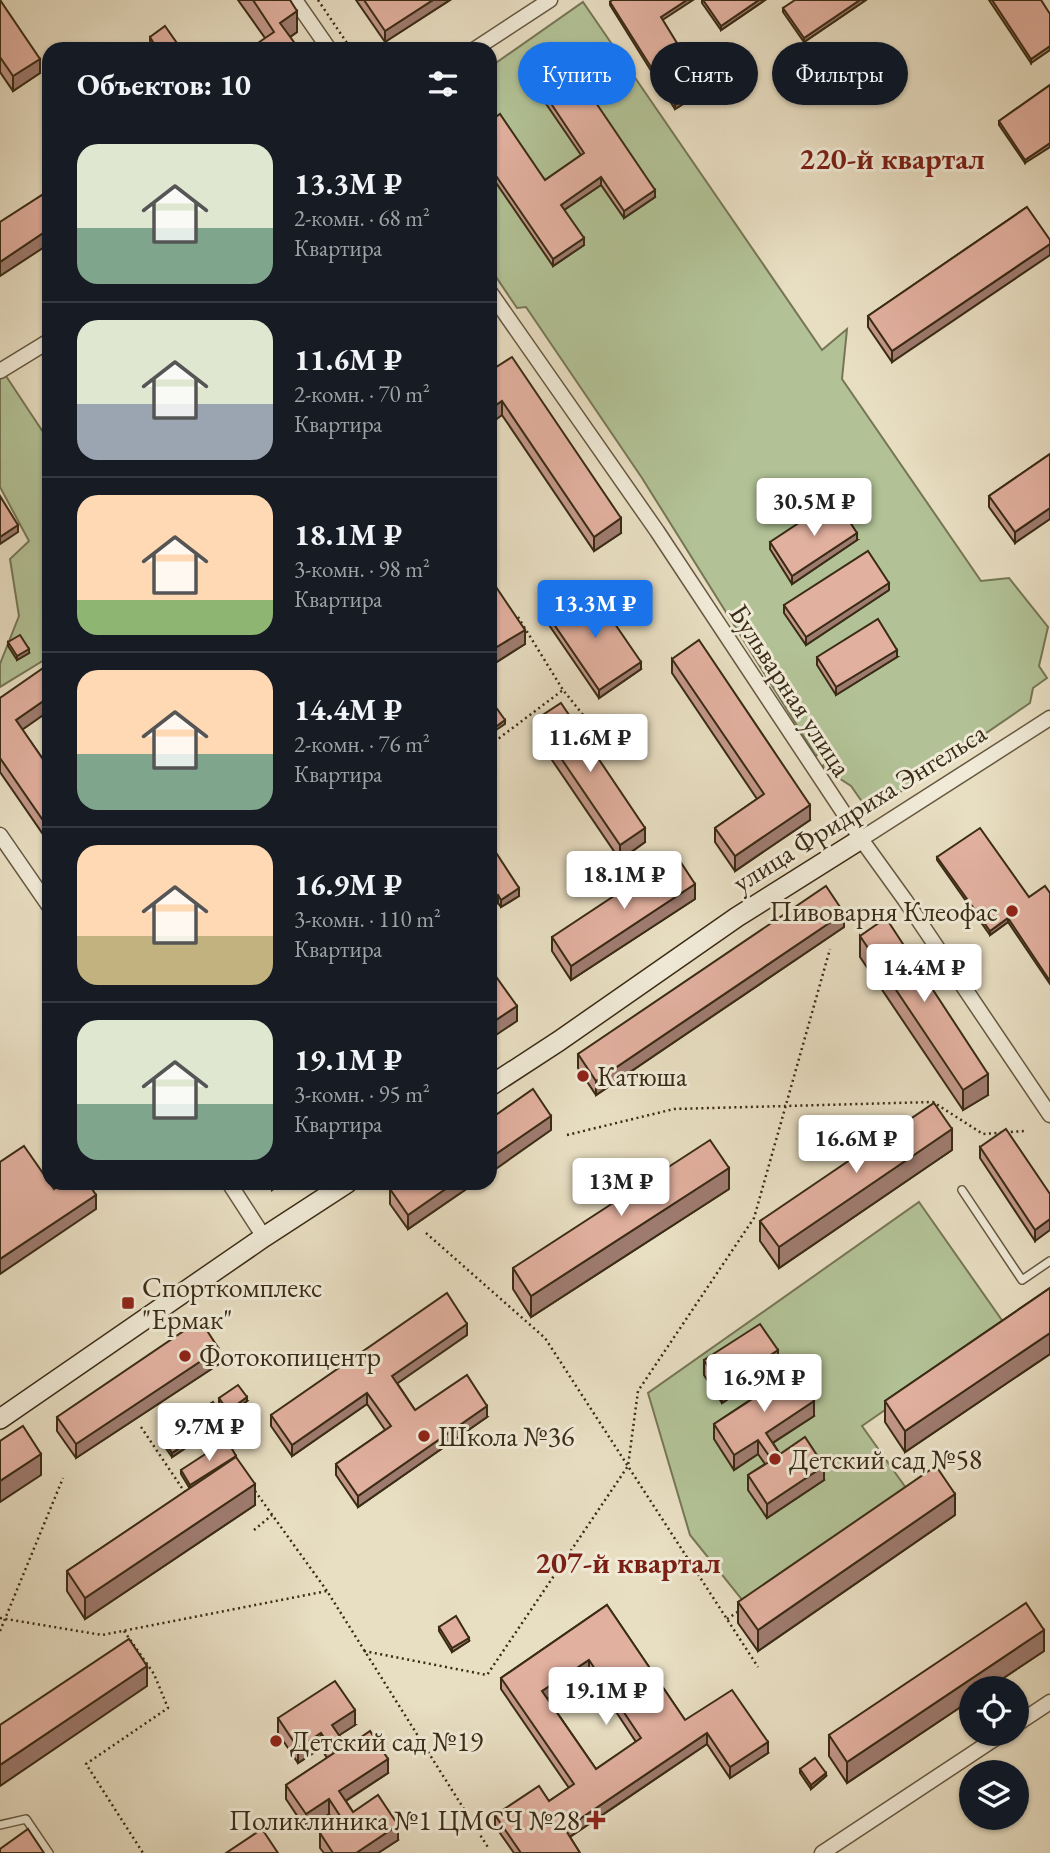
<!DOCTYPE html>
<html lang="ru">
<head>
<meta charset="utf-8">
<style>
  body { margin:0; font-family:"EB Garamond",serif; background:#242831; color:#f1f3f6; height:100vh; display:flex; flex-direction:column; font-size:26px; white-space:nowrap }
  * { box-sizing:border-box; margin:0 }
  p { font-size:23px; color:#9ea1a6 }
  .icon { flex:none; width:38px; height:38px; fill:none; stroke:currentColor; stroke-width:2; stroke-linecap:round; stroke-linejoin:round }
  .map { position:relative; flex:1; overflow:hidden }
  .panel { position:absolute; left:42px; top:42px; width:455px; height:1148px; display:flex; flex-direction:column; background:#171b24; border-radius:21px; box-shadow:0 2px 5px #0004 }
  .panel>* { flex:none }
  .hud { position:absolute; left:518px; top:42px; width:427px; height:63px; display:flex; gap:14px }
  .controls { position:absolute; left:959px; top:1676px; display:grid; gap:14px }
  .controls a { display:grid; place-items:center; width:70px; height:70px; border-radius:50%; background:#171b24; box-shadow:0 2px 5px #0004; font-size:35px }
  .price { position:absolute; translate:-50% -60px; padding:0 16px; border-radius:7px; background:#fff; color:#222; font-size:23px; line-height:46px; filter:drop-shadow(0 2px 4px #0008) }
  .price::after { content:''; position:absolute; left:50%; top:42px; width:21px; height:16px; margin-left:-10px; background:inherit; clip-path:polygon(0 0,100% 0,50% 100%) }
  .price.on { background:#1a73e8; color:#fff }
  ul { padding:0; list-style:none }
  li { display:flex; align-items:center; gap:21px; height:175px; padding:0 35px }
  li+li { border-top:2px solid #363941 }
  li span { display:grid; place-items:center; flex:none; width:196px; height:140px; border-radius:21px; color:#555 }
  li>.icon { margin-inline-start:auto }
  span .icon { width:84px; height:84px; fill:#fffc; stroke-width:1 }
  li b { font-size:30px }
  h2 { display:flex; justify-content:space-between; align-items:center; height:84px; padding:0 35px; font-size:30px }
  .tag { padding:0 24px; border-radius:32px; background:#171b24; box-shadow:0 2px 5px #0004; font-size:24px; line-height:63px }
  .tag.on { background:#1a73e8; color:#fff }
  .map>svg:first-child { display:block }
</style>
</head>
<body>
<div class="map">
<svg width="1050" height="1853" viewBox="0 0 1050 1853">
  <rect width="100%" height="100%" fill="#e8dec2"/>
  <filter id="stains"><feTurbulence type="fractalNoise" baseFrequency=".00286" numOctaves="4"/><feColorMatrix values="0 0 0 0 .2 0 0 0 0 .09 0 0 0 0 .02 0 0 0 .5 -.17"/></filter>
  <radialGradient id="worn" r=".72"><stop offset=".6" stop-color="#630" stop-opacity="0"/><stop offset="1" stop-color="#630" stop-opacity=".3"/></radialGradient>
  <!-- green -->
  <g fill="#b2c296" stroke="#767656" stroke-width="2">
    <path d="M583 2 822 350 847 329 842 379 981 581 1009 578 1048 627 1039 666 1047 678 1033 688 1030 703 881 805 873 801 865 806 851 786 822 767 831 756 824 747 816 756 642 478 526 307 517 308 490 268V67Z"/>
    <path d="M2 370 49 441V657L0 687V664L19 616 10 559 29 541 0 487V372Z"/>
    <path d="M919 1202 1006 1326 862 1426 906 1488 743 1601 690 1535 648 1393Z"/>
  </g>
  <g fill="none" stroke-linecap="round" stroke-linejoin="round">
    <!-- lane casing -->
    <g stroke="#665840" stroke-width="10">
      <g id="lane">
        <path d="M962 1190 1022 1280 1050 1261"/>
        <path d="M0 1825 26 1819 49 1853"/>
      </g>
    </g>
    <!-- street casing -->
    <g stroke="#665840" stroke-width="17">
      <g id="street">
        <path d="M295 0 329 49"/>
        <path d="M475 49 550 0"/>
        <path d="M490 292 657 531 861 839 905 900 1050 1115"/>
        <path d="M0 371 49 341"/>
        <path d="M0 835 49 906"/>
        <path d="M861 839 1050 718"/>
        <path d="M229 1183 264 1237"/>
        <path d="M1017 1724 1050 1702"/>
        <path d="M822 1853 1002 1734"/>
      </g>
    </g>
    <!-- secondary casing -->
    <g stroke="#3a2b15" stroke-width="22">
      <g id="secondary">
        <path d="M490 1086 559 1041 737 917 861 839"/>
        <path d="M0 1419 264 1237 347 1183"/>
      </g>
    </g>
    <!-- path -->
    <g stroke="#3a2b15" stroke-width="2.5" stroke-dasharray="2 3.5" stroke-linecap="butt">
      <path d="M318 0 351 49"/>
      <path d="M518 617 563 690 596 731"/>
      <path d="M490 745 563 690"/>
      <path d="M567 1135 674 1109 933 1102 983 1134 1025 1131"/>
      <path d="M426 1233 545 1338 758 1667"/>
      <path d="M141 1427 186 1494"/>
      <path d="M255 1491 327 1591"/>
      <path d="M254 1530 272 1515"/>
      <path d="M0 1618 102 1635 327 1591 489 1849"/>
      <path d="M727 1619 739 1611"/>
      <path d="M0 1631 63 1478"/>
      <path d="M124 1631 154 1674 168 1708 86 1764 143 1853"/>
      <path d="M364 1651 487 1675 628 1466 638 1391 754 1218 830 949"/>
    </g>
    <!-- lane -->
    <use href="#lane" stroke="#f0ead7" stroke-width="7"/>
    <!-- street -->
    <use href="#street" stroke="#f0ead7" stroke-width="14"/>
    <!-- secondary -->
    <use href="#secondary" stroke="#f0ead7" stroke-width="19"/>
  </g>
  <!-- wall -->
  <g fill="#c29789" stroke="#3a2b15" stroke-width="2" fill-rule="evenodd">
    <path d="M0 0 40 73 13 91 0 72Z"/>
    <path d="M238 0H290L297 32 290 37 265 38Z"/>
    <path d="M356 0H450L385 42Z"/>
    <path d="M702 0H765L721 30 702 3Z"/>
    <path d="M866 0 804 42 783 12V8Z"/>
    <path d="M989 0H1041L1031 63Z"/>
    <path d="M610 2 662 20 704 91 675 109 610 5Z"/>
    <path d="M150 37 179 49H155L150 41Z"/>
    <path d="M1050 85 1025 163 999 125V121Z"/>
    <path d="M540 87 655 197 624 218 601 185 564 210 584 245 553 266 490 174V121L545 180 581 155 540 95Z"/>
    <path d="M1027 207 892 362 868 327V316Z"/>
    <path d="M490 371 621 533 594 551 502 415Z"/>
    <path d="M1050 454 1015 543 989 507V496Z"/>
    <path d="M857 540 792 584 770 549V542Z"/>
    <path d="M490 578 525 644 495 663 490 655Z"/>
    <path d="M889 590 806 645 784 613V605Z"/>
    <path d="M549 617 641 669 599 698 549 625Z"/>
    <path d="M8 642 29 653 17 660 8 646Z"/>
    <path d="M817 657H897L836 695 817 665Z"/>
    <path d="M672 659 810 820 735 871 715 842V828L757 799 672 673Z"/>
    <path d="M0 698 49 768V843L0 772Z"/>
    <path d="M535 720 645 842 620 860 535 735Z"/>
    <path d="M490 850 519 896 501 907 498 903Z"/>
    <path d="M937 857 1029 897 1050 893V984L1008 922 990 935 937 860Z"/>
    <path d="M695 899 571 980 552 951V937Z"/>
    <path d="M844 927 596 1095 578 1068V1054Z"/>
    <path d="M860 936 988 1095 963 1110 860 957Z"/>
    <path d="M980 1147 1050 1194 1035 1241 980 1158Z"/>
    <path d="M952 1150 779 1268 760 1241V1221Z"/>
    <path d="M399 1183H475L408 1229 390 1204V1189Z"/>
    <path d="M729 1189 531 1317 513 1289V1268Z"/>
    <path d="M1050 1288V1354L905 1452 885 1422V1401Z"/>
    <path d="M467 1335 397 1383 415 1410 487 1417 358 1507 336 1475V1464L385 1430 367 1404 292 1456 271 1426V1415Z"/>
    <path d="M704 1360 778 1365 764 1374 772 1387 814 1416 773 1443 780 1454 824 1480 767 1518 748 1490V1475L765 1464 758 1454 734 1470 714 1439V1424L753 1398 746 1387 722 1403 704 1375Z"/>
    <path d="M219 1364 76 1458 57 1431V1417Z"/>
    <path d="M219 1398 247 1401 228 1415 219 1402Z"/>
    <path d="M224 1422 172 1457 161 1441V1437Z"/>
    <path d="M236 1458 255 1505 85 1619 67 1591V1571L190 1489 181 1474V1470Z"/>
    <path d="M955 1515 758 1651 738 1623V1602Z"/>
    <path d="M607 1605 685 1720 768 1753 730 1778 707 1744 570 1837 580 1853H514L495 1826V1815L549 1801 569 1788 501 1689V1678ZM589 1671 636 1742 596 1769 547 1698Z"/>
    <path d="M439 1627 469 1641 452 1652 439 1631Z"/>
    <path d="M1044 1651 987 1689H971V1700L847 1783 829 1756V1735Z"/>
    <path d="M278 1718 355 1725 339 1735 347 1747 388 1773 346 1801 353 1812 398 1840 378 1853H324L320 1848V1833L335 1824 329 1814 306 1829 286 1799V1785L327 1758 321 1748 298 1763 278 1733Z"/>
    <path d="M800 1769 826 1776 811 1789 800 1773Z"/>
  </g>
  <!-- shaded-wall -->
  <g fill="#9e7b6f" stroke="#3a2b15" stroke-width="2">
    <path d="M433 0H450L385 42V31Z"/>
    <path d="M687 0H693L661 21V17Z"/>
    <path d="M759 0H765L721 30V26Z"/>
    <path d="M860 0H866L804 42V38Z"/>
    <path d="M297 11V32L280 44V23Z"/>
    <path d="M1050 46V50L1031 63V59Z"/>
    <path d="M40 59V73L13 91V76Z"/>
    <path d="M704 87V91L675 109V105Z"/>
    <path d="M1050 143V147L1025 163V160Z"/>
    <path d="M601 177V185L561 212V205Z"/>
    <path d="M655 190V197L624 218V211Z"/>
    <path d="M49 229V244L0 276V262Z"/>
    <path d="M584 238V245L553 266V259Z"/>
    <path d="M1050 244V255L892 362V351Z"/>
    <path d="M502 401V415L490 424V409Z"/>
    <path d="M1050 508V519L1015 543V532Z"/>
    <path d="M621 518V533L594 551V537Z"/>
    <path d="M18 525V532L0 544V537Z"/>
    <path d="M857 533V540L792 584V576Z"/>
    <path d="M889 583V590L806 645V637Z"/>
    <path d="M525 630V644L495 663V648Z"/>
    <path d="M29 649V653L17 660V656Z"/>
    <path d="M897 650V657L836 695V687Z"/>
    <path d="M641 662V669L599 698V690Z"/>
    <path d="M49 697V711L16 734V720Z"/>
    <path d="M505 720V724L490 734V731Z"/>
    <path d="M810 805V820L735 871V856Z"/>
    <path d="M645 828V842L620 860V845Z"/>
    <path d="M695 884V899L571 980V966Z"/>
    <path d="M519 888V896L501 907V900Z"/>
    <path d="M498 895V903L490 908V900Z"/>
    <path d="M844 913V927L596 1095V1081Z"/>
    <path d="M1008 918V922L990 935V931Z"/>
    <path d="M517 1006V1021L490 1039V1024Z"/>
    <path d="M988 1074V1095L963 1110V1090Z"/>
    <path d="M551 1116V1130L490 1173V1158Z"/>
    <path d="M952 1129V1150L779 1268V1247Z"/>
    <path d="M729 1168V1189L531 1317V1296Z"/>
    <path d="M272 1183H282L272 1190Z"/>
    <path d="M454 1183H475L408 1229V1215Z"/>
    <path d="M96 1195V1209L0 1274V1259Z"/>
    <path d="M1050 1219V1230L1035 1241V1230Z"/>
    <path d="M467 1324V1335L392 1387V1376Z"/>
    <path d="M1050 1333V1354L905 1452V1431Z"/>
    <path d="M219 1349V1364L76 1458V1444Z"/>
    <path d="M778 1350V1365L757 1378V1364Z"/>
    <path d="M746 1373V1387L722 1403V1389Z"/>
    <path d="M367 1393V1404L292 1456V1445Z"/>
    <path d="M247 1397V1401L228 1415V1411Z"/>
    <path d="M814 1401V1416L766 1447V1433Z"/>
    <path d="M487 1406V1417L358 1507V1496Z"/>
    <path d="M224 1418V1422L172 1457V1453Z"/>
    <path d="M758 1440V1454L734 1470V1455Z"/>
    <path d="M41 1454V1475L0 1502V1481Z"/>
    <path d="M236 1456V1459L190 1489V1485Z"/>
    <path d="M824 1466V1480L767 1518V1504Z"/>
    <path d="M255 1484V1505L85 1619V1598Z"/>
    <path d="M955 1494V1515L758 1651V1630Z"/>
    <path d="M1044 1630V1651L987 1689H971V1700L847 1783V1762Z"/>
    <path d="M469 1638V1641L452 1652V1648Z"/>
    <path d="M589 1660V1671L542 1702V1691Z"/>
    <path d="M147 1666V1686L0 1786V1765Z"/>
    <path d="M355 1710V1725L332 1740V1725Z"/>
    <path d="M321 1733V1748L298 1763V1748Z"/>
    <path d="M707 1733V1744L565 1840V1829Z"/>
    <path d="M768 1742V1753L730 1778V1767Z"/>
    <path d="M388 1759V1773L339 1805V1791Z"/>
    <path d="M826 1773V1776L811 1789V1785Z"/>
    <path d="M329 1799V1814L306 1829V1814Z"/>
    <path d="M398 1825V1840L378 1853H356Z"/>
  </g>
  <!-- building -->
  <g fill="#e2b09f" stroke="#3a2b15" stroke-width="2" fill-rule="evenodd">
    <path d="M0 0 40 59 13 76 0 57Z"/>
    <path d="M253 0H290L297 11 280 23 299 49H249L274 32Z"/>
    <path d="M364 0H433L385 31Z"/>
    <path d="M612 0H687L661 17 704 87 675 105 610 2Z"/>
    <path d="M703 0H759L721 26Z"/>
    <path d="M795 0H860L804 38 783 8Z"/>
    <path d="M992 0H1041L1050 14V46L1031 59Z"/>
    <path d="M165 26 179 46 174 49H157L150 37Z"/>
    <path d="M571 66 655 190 624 211 601 177 561 205 584 238 553 259 490 167V121L500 114 545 180 584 153 540 87Z"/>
    <path d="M1050 85V143L1025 160 999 121Z"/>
    <path d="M42 195 49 206V229L0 262V222Z"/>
    <path d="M1027 207 1050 240V244L892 351 868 316Z"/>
    <path d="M512 357 621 518 594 537 502 401 490 409V371Z"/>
    <path d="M1050 454V508L1015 532 989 496Z"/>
    <path d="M0 496 18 525 0 537Z"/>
    <path d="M835 499 857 533 792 576 770 542Z"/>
    <path d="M868 551 889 583 806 637 784 605Z"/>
    <path d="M490 578 525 630 495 648 490 641Z"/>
    <path d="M591 589 641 662 599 690 549 617Z"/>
    <path d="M878 619 897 650 836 687 817 657Z"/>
    <path d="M20 635 29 649 17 656 8 642Z"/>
    <path d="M699 640 810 805 735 856 715 828 764 794 672 659Z"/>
    <path d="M49 664V697L16 720 49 768V829L0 758V698Z"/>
    <path d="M490 699 505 720 490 731Z"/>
    <path d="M561 703 645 828 620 845 535 720Z"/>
    <path d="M980 828 1029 897 1045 886 1050 893V981L1008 918 990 931 937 857Z"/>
    <path d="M493 848 519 888 501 900 498 895 490 900V850Z"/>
    <path d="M676 855 695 884 571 966 552 937Z"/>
    <path d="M826 886 844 913 596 1081 578 1054Z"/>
    <path d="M886 918 988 1074 963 1090 860 936Z"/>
    <path d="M497 978 517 1006 490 1024V983Z"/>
    <path d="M533 1089 551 1116 490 1158V1119Z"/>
    <path d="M934 1103 952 1129 779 1247 760 1221Z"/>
    <path d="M1006 1129 1050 1194V1219L1035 1230 980 1147Z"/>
    <path d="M710 1140 729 1168 531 1296 513 1268Z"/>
    <path d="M24 1146 54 1189 63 1183H88L96 1195 0 1259V1162Z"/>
    <path d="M399 1183H454L408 1215 390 1189Z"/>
    <path d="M1050 1288V1333L905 1431 885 1401Z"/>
    <path d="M447 1293 467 1324 392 1376 415 1410 467 1375 487 1406 358 1496 336 1464 391 1426 367 1393 292 1445 271 1415Z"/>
    <path d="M200 1320 219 1349 76 1444 57 1417Z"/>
    <path d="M760 1324 778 1350 757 1364 772 1387 794 1372 814 1401 766 1433 780 1454 805 1437 824 1466 767 1504 748 1475 772 1460 758 1440 734 1455 714 1424 760 1394 746 1373 722 1389 704 1360Z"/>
    <path d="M238 1385 247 1397 228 1411 219 1398Z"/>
    <path d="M213 1402 224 1418 172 1453 161 1437Z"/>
    <path d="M23 1426 41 1454 0 1481V1441Z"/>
    <path d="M227 1440 236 1456 190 1485 181 1470Z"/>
    <path d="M236 1457 255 1484 85 1598 67 1571Z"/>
    <path d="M936 1466 955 1494 758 1630 738 1602Z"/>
    <path d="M1026 1603 1044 1630 847 1762 829 1735Z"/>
    <path d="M607 1605 685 1720 732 1690 768 1742 730 1767 707 1733 565 1829 580 1853H521L495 1815 539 1786 549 1801 574 1784 501 1678ZM589 1660 641 1738 596 1769 542 1691Z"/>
    <path d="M456 1616 469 1638 452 1648 439 1627Z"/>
    <path d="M129 1639 147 1666 0 1765V1725Z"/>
    <path d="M335 1681 355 1710 332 1725 347 1747 370 1731 388 1759 339 1791 353 1812 378 1795 398 1825 356 1853H333L320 1833 342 1819 329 1799 306 1814 286 1785 334 1753 321 1733 298 1748 278 1718Z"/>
    <path d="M815 1758 826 1773 811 1785 800 1769Z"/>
    <path d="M28 1829 44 1853H0V1849Z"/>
    <path d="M262 1829 278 1853H226Z"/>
  </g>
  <!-- markers -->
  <g fill="#8f2418" stroke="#f0ead7" stroke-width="2.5">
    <circle cx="1012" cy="911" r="7"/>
    <circle cx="583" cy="1076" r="7"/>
    <rect x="121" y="1296" width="14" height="14" rx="3.5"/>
    <circle cx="185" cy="1356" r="7"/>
    <circle cx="424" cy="1436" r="7"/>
    <circle cx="775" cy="1459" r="7"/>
    <circle cx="276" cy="1741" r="7"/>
    <path d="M592.5 1809.5h7v7h7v7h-7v7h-7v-7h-7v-7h7z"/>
  </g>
  <g text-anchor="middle" stroke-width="6" stroke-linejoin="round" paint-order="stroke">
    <!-- street labels -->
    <g font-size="28" fill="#3a2b15" stroke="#f0ead7">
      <text transform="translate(791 690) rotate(57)" y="10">Бульварная улица</text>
      <text transform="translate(859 807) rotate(-32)" y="10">улица Фридриха Энгельса</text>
    </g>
    <!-- poi labels -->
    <g font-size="28" fill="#3a2b15" stroke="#f0ead7" text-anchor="start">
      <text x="998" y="921" text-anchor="end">Пивоварня Клеофас</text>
      <text x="597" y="1086">Катюша</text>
      <text x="142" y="1297">Спорткомплекс<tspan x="142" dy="32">"Ермак"</tspan></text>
      <text x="199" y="1366">Фотокопицентр</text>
      <text x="438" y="1446">Школа №36</text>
      <text x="789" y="1469">Детский сад №58</text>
      <text x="290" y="1751">Детский сад №19</text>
      <text x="580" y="1830" text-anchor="end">Поликлиника №1 ЦМСЧ №28</text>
    </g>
    <!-- neighbourhood labels -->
    <g font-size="30" font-weight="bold" fill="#7a1f14" stroke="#f0ead7">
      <text x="892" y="169">220-й квартал</text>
      <text x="628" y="1573">207-й квартал</text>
    </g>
  </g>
  <rect width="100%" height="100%" filter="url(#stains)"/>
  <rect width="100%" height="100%" fill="url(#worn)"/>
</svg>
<div class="controls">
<a><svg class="icon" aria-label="locate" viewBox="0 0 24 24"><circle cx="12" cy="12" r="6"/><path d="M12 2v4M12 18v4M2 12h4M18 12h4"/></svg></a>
<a><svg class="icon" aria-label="layers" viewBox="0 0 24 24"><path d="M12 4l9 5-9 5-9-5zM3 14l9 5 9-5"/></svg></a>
</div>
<b class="price" style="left:814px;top:538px">30.5M ₽</b>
<b class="price on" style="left:595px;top:640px">13.3M ₽</b>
<b class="price" style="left:590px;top:774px">11.6M ₽</b>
<b class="price" style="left:624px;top:911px">18.1M ₽</b>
<b class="price" style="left:924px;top:1004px">14.4M ₽</b>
<b class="price" style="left:856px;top:1175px">16.6M ₽</b>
<b class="price" style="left:621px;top:1218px">13M ₽</b>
<b class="price" style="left:764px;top:1414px">16.9M ₽</b>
<b class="price" style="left:209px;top:1463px">9.7M ₽</b>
<b class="price" style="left:606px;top:1727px">19.1M ₽</b>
<div class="hud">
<a class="tag on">Купить</a>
<a class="tag">Снять</a>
<a class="tag">Фильтры</a>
</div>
<section class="panel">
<h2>Объектов: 10<svg class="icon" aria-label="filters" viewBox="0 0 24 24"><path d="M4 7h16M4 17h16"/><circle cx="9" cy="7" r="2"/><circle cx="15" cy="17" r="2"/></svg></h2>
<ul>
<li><span style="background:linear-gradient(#dfe7d0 60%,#7fa58c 0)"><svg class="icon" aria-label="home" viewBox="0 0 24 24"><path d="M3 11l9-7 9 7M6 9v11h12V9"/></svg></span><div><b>13.3M ₽</b><p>2-комн. · 68 m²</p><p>Квартира</p></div></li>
<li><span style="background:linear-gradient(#dfe7d0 60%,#9aa5b1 0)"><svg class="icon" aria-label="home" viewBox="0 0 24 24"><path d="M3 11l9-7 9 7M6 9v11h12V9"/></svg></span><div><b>11.6M ₽</b><p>2-комн. · 70 m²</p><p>Квартира</p></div></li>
<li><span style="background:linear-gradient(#ffd9b3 75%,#8fb573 0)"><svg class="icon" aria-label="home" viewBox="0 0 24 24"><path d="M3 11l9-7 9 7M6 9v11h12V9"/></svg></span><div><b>18.1M ₽</b><p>3-комн. · 98 m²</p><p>Квартира</p></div></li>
<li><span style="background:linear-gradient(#ffd9b3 60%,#7fa58c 0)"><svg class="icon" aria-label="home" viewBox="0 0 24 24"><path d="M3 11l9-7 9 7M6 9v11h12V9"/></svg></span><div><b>14.4M ₽</b><p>2-комн. · 76 m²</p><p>Квартира</p></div></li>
<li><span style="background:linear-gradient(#ffd9b3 65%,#c2b280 0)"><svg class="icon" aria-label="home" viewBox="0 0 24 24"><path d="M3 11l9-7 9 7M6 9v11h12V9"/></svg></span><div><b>16.9M ₽</b><p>3-комн. · 110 m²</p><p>Квартира</p></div></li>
<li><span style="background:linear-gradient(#dfe7d0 60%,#7fa58c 0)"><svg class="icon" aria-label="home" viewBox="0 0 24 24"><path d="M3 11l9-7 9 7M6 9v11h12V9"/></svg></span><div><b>19.1M ₽</b><p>3-комн. · 95 m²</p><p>Квартира</p></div></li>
</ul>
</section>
</div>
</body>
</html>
